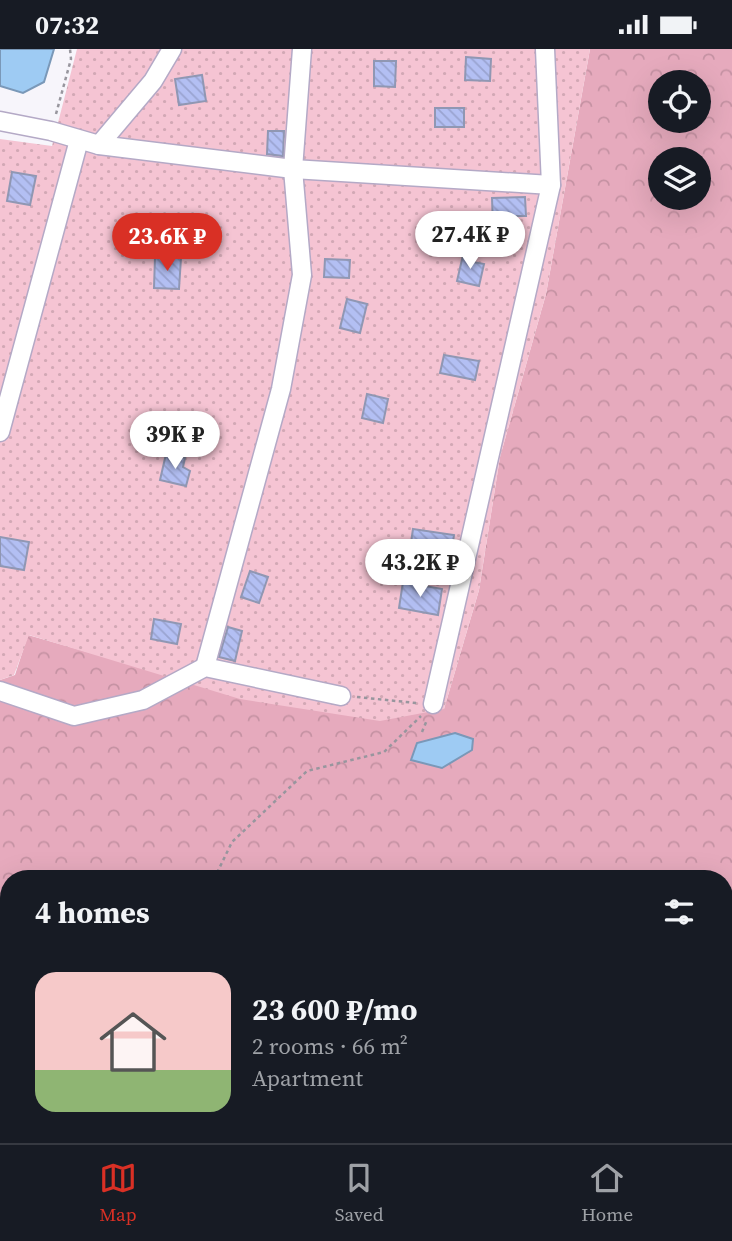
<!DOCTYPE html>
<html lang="en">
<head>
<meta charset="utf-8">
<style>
  body { margin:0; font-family:"Source Serif 4",serif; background:#242831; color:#f1f3f6; height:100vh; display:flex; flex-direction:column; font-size:26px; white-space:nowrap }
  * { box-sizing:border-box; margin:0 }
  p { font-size:23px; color:#9ea1a6 }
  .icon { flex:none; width:38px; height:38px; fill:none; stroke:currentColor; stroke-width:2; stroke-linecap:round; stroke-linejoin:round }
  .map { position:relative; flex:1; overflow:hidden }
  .sheet { position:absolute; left:0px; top:821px; width:733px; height:275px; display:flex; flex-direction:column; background:#171b24; border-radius:28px 28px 0 0; box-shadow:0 7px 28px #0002 }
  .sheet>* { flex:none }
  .controls { position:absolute; left:648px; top:21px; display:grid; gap:14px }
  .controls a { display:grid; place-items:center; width:63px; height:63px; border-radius:50%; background:#171b24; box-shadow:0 7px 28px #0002; font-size:35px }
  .price { position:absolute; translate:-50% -60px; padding:0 16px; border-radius:24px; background:#fff; color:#222; font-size:23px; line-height:46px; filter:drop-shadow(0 2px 4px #0008) }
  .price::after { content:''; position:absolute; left:50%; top:42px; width:21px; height:16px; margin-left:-10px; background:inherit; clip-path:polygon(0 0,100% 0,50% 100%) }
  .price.on { background:#d93025; color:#fff }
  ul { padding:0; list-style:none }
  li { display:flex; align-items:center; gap:21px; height:175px; padding:0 35px }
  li+li { border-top:2px solid #363941 }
  li span { display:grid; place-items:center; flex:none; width:196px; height:140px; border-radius:21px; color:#555 }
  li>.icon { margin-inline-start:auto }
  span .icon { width:84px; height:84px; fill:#fffc; stroke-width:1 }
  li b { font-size:30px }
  h2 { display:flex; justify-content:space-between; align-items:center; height:84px; padding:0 35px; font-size:30px }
  .status { display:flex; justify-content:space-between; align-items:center; height:49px; padding:0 35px; background:#171b24; direction:ltr }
  .status svg { height:19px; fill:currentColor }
  .tabs { display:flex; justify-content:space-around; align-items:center; height:98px; border-top:2px solid #363941; background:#171b24; font-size:19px; color:#9ea1a6 }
  .tabs a { display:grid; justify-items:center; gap:4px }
  .tabs .on { color:#d93025 }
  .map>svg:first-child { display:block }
</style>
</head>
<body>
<div class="status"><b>07:32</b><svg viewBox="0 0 49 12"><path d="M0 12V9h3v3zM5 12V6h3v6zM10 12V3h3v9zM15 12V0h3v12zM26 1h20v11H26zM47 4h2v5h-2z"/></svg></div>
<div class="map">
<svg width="732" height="1094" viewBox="0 0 732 1094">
  <defs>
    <pattern id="forest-crowns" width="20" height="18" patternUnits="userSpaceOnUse" patternTransform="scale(1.75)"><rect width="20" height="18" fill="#e6aabd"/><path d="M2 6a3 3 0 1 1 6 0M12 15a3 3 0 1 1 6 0" fill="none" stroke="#c592a3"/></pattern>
    <pattern id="garden-dots" width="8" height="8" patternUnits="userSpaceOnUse" patternTransform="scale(1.75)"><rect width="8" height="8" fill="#f5c4d3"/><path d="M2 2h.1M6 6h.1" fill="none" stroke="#d2a8b5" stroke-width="1.8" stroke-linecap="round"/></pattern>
    <pattern id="building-back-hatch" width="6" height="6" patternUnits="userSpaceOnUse" patternTransform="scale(1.75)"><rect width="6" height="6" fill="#b3bff3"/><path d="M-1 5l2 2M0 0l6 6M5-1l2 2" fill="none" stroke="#9aa4d1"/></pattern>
  </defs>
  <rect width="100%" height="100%" fill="#f7f5fb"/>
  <!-- forest -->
  <path fill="url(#forest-crowns)" fill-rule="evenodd" d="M590 0H732V1094H0V631L15 626 28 586 119 612 444 660 479 541 500 408 546 245ZM660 33H698V72H660ZM660 110H698V149H660ZM9 830H724V1087H9Z"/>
  <!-- garden -->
  <path fill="url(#garden-dots)" d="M77 0H590L546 245 500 408 479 541 444 660 380 672 240 650 29 586 14 626 0 631V90L52 97Z"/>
  <!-- water -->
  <g fill="#9ecbf3" stroke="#7a98b8" stroke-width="2">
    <path d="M0 0H54L44 33 23 44 0 37Z"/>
    <path d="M455 684 473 690 472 701 442 719 411 711 417 694Z"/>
  </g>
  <!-- building -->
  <g fill="url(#building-back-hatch)" stroke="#9097b3" stroke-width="2">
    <path d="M466 8 491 10 490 32 465 31Z"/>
    <path d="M374 12H396L395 38 374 37Z"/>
    <path d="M202 26 206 52 179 56 175 30Z"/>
    <rect x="435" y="59" width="29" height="19"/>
    <path d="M268 82H284L283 107 267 105Z"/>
    <path d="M12 123 36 127 30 156 7 152Z"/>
    <path d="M525 148 526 167H512V179H493L492 149Z"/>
    <path d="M463 206 474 208 473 213 484 215 479 237 457 232Z"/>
    <path d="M155 208 181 209 179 240 154 239Z"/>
    <path d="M325 210 350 211 349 229 324 228Z"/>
    <path d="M347 250 367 255 360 284 340 279Z"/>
    <path d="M444 306 479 312 475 331 440 324Z"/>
    <path d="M367 345 388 350 383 374 362 369Z"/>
    <path d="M166 405 185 409 183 418 190 422 186 437 160 431Z"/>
    <path d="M413 480 454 486 450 513 409 507Z"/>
    <path d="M0 488 29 493 24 521 0 517Z"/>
    <path d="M250 522 268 528 259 554 241 548Z"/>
    <path d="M403 533 442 540 438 566 399 559Z"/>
    <path d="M154 570 181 575 177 595 151 590Z"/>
    <path d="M228 578 242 582 235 612 219 608Z"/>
  </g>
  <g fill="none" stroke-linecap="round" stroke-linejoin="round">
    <!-- minor casing -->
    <g stroke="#b4a9c6" stroke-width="21">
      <g id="minor">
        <path d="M0 72 51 82 99 96 293 120 551 136"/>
        <path d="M99 96 153 32 172 0"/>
        <path d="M0 383 79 91"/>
        <path d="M205 618 281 340 302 226 293 120 302 0"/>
        <path d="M0 642 74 667 143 651 205 618 341 647"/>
        <path d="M433 655 551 136 545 0"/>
      </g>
    </g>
    <!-- path -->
    <g stroke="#98969e" stroke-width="2.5" stroke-dasharray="3.5 3.5" stroke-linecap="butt">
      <path d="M56 65 71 10 70 0"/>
      <path d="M357 648 416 654"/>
      <path d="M422 683 427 671"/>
      <path d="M214 830 232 793 307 722 384 703 421 667"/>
    </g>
    <!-- minor -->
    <use href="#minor" stroke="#fff" stroke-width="18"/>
  </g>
</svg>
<div class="controls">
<a><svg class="icon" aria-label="locate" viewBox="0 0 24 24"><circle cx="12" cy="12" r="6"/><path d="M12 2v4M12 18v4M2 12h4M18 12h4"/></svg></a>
<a><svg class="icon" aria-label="layers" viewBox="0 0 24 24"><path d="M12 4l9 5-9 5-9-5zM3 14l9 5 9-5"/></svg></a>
</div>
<b class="price" style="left:470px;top:222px">27.4K ₽</b>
<b class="price on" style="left:167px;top:224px">23.6K ₽</b>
<b class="price" style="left:175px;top:422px">39K ₽</b>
<b class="price" style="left:420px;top:550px">43.2K ₽</b>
<section class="sheet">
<h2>4 homes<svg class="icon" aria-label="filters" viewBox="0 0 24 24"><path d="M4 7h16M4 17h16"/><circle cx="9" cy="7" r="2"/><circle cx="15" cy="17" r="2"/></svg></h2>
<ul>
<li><span style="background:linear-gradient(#f6c9c9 70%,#8fb573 0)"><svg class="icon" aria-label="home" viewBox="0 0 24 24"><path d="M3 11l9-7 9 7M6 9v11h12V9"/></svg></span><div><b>23 600 ₽/mo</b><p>2 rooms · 66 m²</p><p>Apartment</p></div></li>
</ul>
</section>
</div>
<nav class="tabs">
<a class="on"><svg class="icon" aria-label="map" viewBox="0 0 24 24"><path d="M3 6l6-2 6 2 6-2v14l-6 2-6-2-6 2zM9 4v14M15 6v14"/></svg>Map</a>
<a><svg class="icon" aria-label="saved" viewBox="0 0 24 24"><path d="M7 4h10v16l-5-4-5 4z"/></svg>Saved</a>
<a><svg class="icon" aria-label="home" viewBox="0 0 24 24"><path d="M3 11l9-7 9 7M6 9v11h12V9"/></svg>Home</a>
</nav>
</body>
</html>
